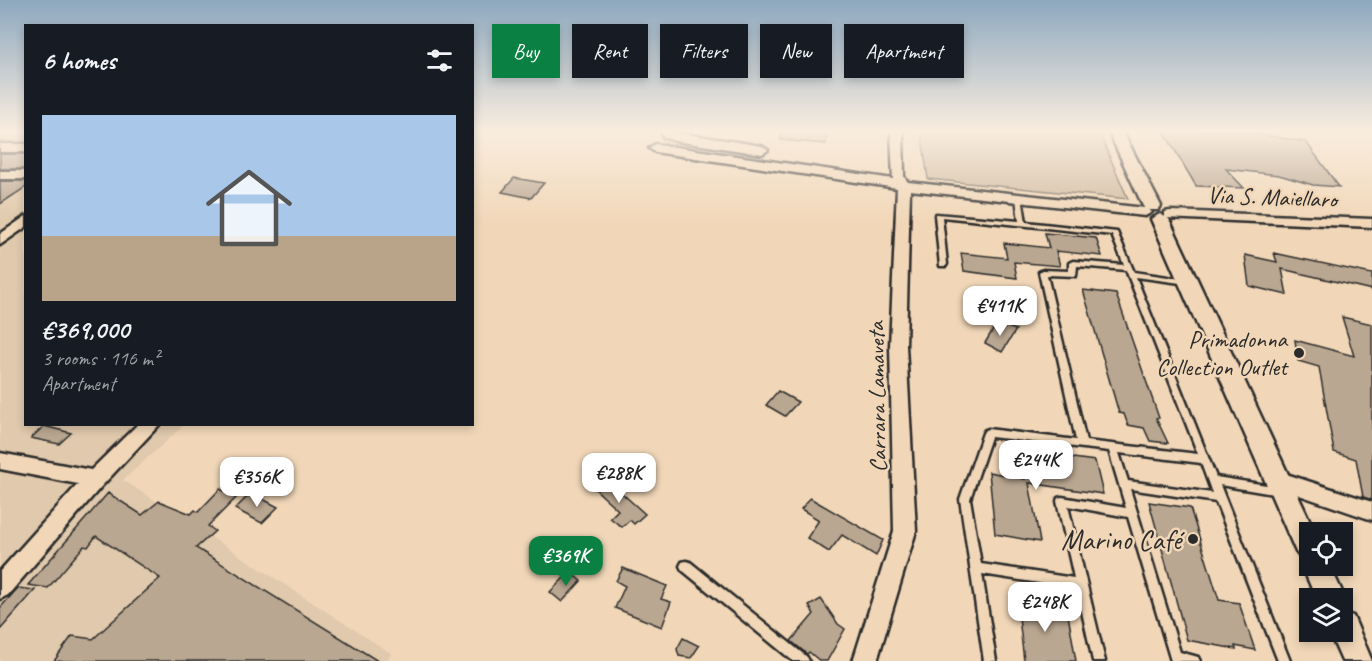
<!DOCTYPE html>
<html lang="en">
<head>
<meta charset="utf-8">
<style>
  body { margin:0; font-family:Caveat,sans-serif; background:#20242c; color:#f1f3f6; height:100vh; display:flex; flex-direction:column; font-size:22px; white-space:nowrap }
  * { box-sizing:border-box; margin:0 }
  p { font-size:20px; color:#9ea1a6 }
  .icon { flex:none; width:33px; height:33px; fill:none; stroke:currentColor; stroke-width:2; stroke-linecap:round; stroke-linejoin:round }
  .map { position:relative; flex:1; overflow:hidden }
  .panel { position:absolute; left:24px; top:24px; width:450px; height:402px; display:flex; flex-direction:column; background:#171b24; border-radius:0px; box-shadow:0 3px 9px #0003 }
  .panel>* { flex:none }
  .top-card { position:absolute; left:492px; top:24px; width:570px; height:54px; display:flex; gap:12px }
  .fabs { position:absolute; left:1299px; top:522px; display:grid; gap:12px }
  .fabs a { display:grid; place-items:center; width:54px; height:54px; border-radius:0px; background:#171b24; box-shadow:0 3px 9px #0003; font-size:30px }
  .price { position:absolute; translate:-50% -51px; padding:0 14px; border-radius:12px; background:#fff; color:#222; font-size:20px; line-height:39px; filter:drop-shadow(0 2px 3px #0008) }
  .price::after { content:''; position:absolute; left:50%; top:36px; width:18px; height:14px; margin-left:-9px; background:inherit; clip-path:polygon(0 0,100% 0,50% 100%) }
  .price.selected { background:#0b8043; color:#fff }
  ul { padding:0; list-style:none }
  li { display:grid; align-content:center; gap:12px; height:318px; padding:0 18px }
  li span { display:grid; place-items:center; height:186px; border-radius:0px; color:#555 }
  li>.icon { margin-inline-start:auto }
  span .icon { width:108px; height:108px; fill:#fffc; stroke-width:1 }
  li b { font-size:26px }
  h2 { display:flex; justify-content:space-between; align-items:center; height:72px; padding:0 18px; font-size:26px }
  .tag { padding:0 21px; border-radius:0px; background:#171b24; box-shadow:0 3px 9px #0003; font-size:21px; line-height:54px }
  .tag.selected { background:#0b8043; color:#fff }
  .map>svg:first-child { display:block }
</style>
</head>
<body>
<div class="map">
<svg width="1372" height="661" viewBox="0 0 1372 661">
  <rect width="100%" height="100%" fill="#f1d7b8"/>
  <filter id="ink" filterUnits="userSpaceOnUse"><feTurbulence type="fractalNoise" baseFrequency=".0167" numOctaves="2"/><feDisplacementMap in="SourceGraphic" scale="12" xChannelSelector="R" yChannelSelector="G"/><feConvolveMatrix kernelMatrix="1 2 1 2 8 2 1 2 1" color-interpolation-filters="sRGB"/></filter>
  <g filter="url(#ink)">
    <!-- built -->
    <path fill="#e0c9ac" d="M0 130H25L26 424 184 425 123 480 392 654 386 661H0Z"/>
    <!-- green -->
    <path fill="#d0bba0" stroke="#7e7366" stroke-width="1.5" d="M921 130H1098L1128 199 928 179Z"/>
    <!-- building -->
    <g fill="#baa791" stroke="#2b2b2b" stroke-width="1.5">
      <path d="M781 130H827L826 144 781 140Z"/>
      <path d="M1163 130H1234L1306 142 1339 187 1313 185 1279 175 1226 169 1244 188 1196 186Z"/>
      <rect x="0" y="154" width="26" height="15"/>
      <path d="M514 178 544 183 531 198 502 192Z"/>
      <path d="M0 181H26V187L0 204Z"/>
      <path d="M1045 233 1096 238 1102 256 1056 251 1060 266 1014 262 1017 278 964 271 961 253 1007 258 1004 243 1049 248Z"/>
      <path d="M1274 253 1372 274V290L1282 269 1287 295 1249 286 1245 255 1277 262Z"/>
      <path d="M1083 290 1116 294 1159 418H1156L1168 443 1150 441 1144 428 1128 425 1124 414 1119 413Z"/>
      <path d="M1006 297 1021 303 1007 326 989 320Z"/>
      <path d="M1342 317 1372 324V500L1363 497 1356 459 1334 452 1319 367 1298 361 1295 340 1354 356Z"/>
      <path d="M997 323 1016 330 1002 352 985 343Z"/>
      <path d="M778 391 798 402 785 416 766 405Z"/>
      <path d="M44 426 71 433 59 444 31 438Z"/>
      <path d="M1021 451 1095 461 1103 494 1029 483 1040 542 995 534 989 472 1025 479Z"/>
      <path d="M605 478 645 514 634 524 630 520 622 527 610 518 618 510 593 487Z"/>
      <path d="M220 489 237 497 208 526 215 531 196 548 378 661H54L72 636 93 639 160 578 96 536 88 547 84 546 48 588 28 585 108 493 142 515 159 501 191 514 195 510 198 512Z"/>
      <path d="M251 493 278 507 262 523 235 509Z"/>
      <path d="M810 498 883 540 876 556 842 535 829 552 807 538 819 520 801 509Z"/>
      <path d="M1149 502 1190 508 1219 600 1239 603 1255 650 1235 646 1236 649 1187 640Z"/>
      <path d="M623 568 667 586 661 599 671 602 662 627 615 608 625 586 616 581Z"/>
      <path d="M570 572 581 581 562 602 550 592Z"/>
      <path d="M18 588 35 590 0 630V608Z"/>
      <path d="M821 599 838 624 845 629 827 661H820L809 652 807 654 791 641 814 614 809 606Z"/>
      <path d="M1017 600 1067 609 1076 661H1024Z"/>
      <path d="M683 638 699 646 691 658 679 656 677 649Z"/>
    </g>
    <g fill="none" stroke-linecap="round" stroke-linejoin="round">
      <!-- service casing -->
      <g stroke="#2b2b2b" stroke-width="5">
        <g id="service">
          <path d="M1019 196 1022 198 1026 222 1117 232 1134 272 1188 280 1192 282 1188 284 1136 277 1216 477 1279 487 1283 488 1284 491 1283 494 1279 495 1220 485 1290 661H1278L1216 502 1130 489 1180 652 1198 657 1200 661H1171L1128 517 1068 506 1105 661H1093L1077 589 982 574 996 661H984L960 499 983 433 985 430 988 429 1076 440 1039 272 1043 270 1069 271V263L1073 261 1124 265 1112 235 942 217 947 264 946 266H940L935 215 936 214 1019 221 1016 198ZM1077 266 1126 270 1198 454 1086 441 1047 275 1076 276ZM991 437 1109 451 1126 508 1062 497 1058 498 1057 501 1074 578 981 564 970 499ZM1119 453 1201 463 1212 493 1128 481Z"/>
          <path d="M686 561 690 562 807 657 809 661H793L682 570 680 566 682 562Z"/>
        </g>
      </g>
      <!-- minor casing -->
      <g stroke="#2b2b2b" stroke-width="5">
        <g id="minor">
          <path d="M661 130 762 146 768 150 762 154 675 141 663 137Z"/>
          <path d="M891 130H903L904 177 908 182 1145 208 1152 212 1145 216 910 190 906 346 916 531 877 661H853L894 531 890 346 897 188 655 152 649 148 655 144 893 179Z"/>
          <rect x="0" y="144" width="26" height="8"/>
          <rect x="0" y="171" width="26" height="8"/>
          <path d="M1170 211 1372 219V227L1165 218V212Z"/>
          <path d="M26 216V227L0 245V234Z"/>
          <path d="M138 424H160L99 489 8 595 0 599V571L78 484 0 469V453L91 470Z"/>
          <path d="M1277 471 1372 502V520L1270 485 1267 479 1270 473Z"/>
        </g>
      </g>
      <!-- tertiary casing -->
      <g stroke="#2b2b2b" stroke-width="5">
        <g id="tertiary">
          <path d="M1108 130H1122L1161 206 1158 210H1146L1143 206Z"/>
          <path d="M1160 214 1169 219 1315 532H1310V566H1330L1345 598 1342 603V598H1316L1302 566 1304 562 1296 552 1151 219Z"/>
          <path d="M1342 612 1353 616 1372 661H1342L1329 632H1342Z"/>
        </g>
      </g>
      <!-- service -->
      <use href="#service" fill="#f1d7b8" fill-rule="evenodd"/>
      <!-- minor -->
      <use href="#minor" fill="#f1d7b8" fill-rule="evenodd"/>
      <!-- tertiary -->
      <use href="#tertiary" fill="#f1d7b8" fill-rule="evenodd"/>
    </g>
  </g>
  <!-- sky -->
  <linearGradient id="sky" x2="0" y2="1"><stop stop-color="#8da8bf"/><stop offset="0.59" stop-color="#f9eddf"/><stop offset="1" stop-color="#f9eddf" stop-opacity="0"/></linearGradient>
  <rect width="1372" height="222" fill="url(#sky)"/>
  <!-- markers -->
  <g fill="#2b2b2b" stroke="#f1d7b8" stroke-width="2">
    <circle cx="1299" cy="353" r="6"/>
    <circle cx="1193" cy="539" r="6"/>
  </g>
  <g text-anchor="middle" stroke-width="5" stroke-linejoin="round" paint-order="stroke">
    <!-- street labels -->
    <g font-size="24" fill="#2b2b2b" stroke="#f1d7b8">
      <text transform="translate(1272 197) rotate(2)" y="8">Via S. Maiellaro</text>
      <text transform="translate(877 397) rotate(-91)" y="8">Carrara Lamaveta</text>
    </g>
    <!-- poi labels -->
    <g font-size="24" fill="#2b2b2b" stroke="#f1d7b8" text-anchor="end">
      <text x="1287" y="347">Primadonna<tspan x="1287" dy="28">Collection Outlet</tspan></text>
    </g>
    <!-- near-poi labels -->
    <g font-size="28" fill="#2b2b2b" stroke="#f1d7b8" text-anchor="end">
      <text x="1181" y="549">Marino Café</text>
    </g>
  </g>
</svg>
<div class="fabs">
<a><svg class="icon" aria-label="locate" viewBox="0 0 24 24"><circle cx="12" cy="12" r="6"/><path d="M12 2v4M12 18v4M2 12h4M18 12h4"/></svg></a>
<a><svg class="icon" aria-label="layers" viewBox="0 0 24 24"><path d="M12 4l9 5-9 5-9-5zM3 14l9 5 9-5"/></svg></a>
</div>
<b class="price" style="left:1000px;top:337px">€411K</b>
<b class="price" style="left:1036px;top:491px">€244K</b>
<b class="price" style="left:619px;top:504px">€288K</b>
<b class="price" style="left:257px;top:508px">€356K</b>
<b class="price selected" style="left:566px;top:587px">€369K</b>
<b class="price" style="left:1045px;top:633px">€248K</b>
<div class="top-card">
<a class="tag selected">Buy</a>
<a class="tag">Rent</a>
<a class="tag">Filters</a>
<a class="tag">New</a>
<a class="tag">Apartment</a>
</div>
<section class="panel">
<h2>6 homes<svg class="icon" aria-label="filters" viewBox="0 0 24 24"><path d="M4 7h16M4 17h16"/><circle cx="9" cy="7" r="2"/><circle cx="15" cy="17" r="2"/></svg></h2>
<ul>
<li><span style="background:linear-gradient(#a9c7e8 65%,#b9a48a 0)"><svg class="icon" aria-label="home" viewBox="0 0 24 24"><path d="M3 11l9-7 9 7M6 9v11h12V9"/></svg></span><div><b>€369,000</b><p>3 rooms · 116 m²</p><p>Apartment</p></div></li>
</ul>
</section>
</div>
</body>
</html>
